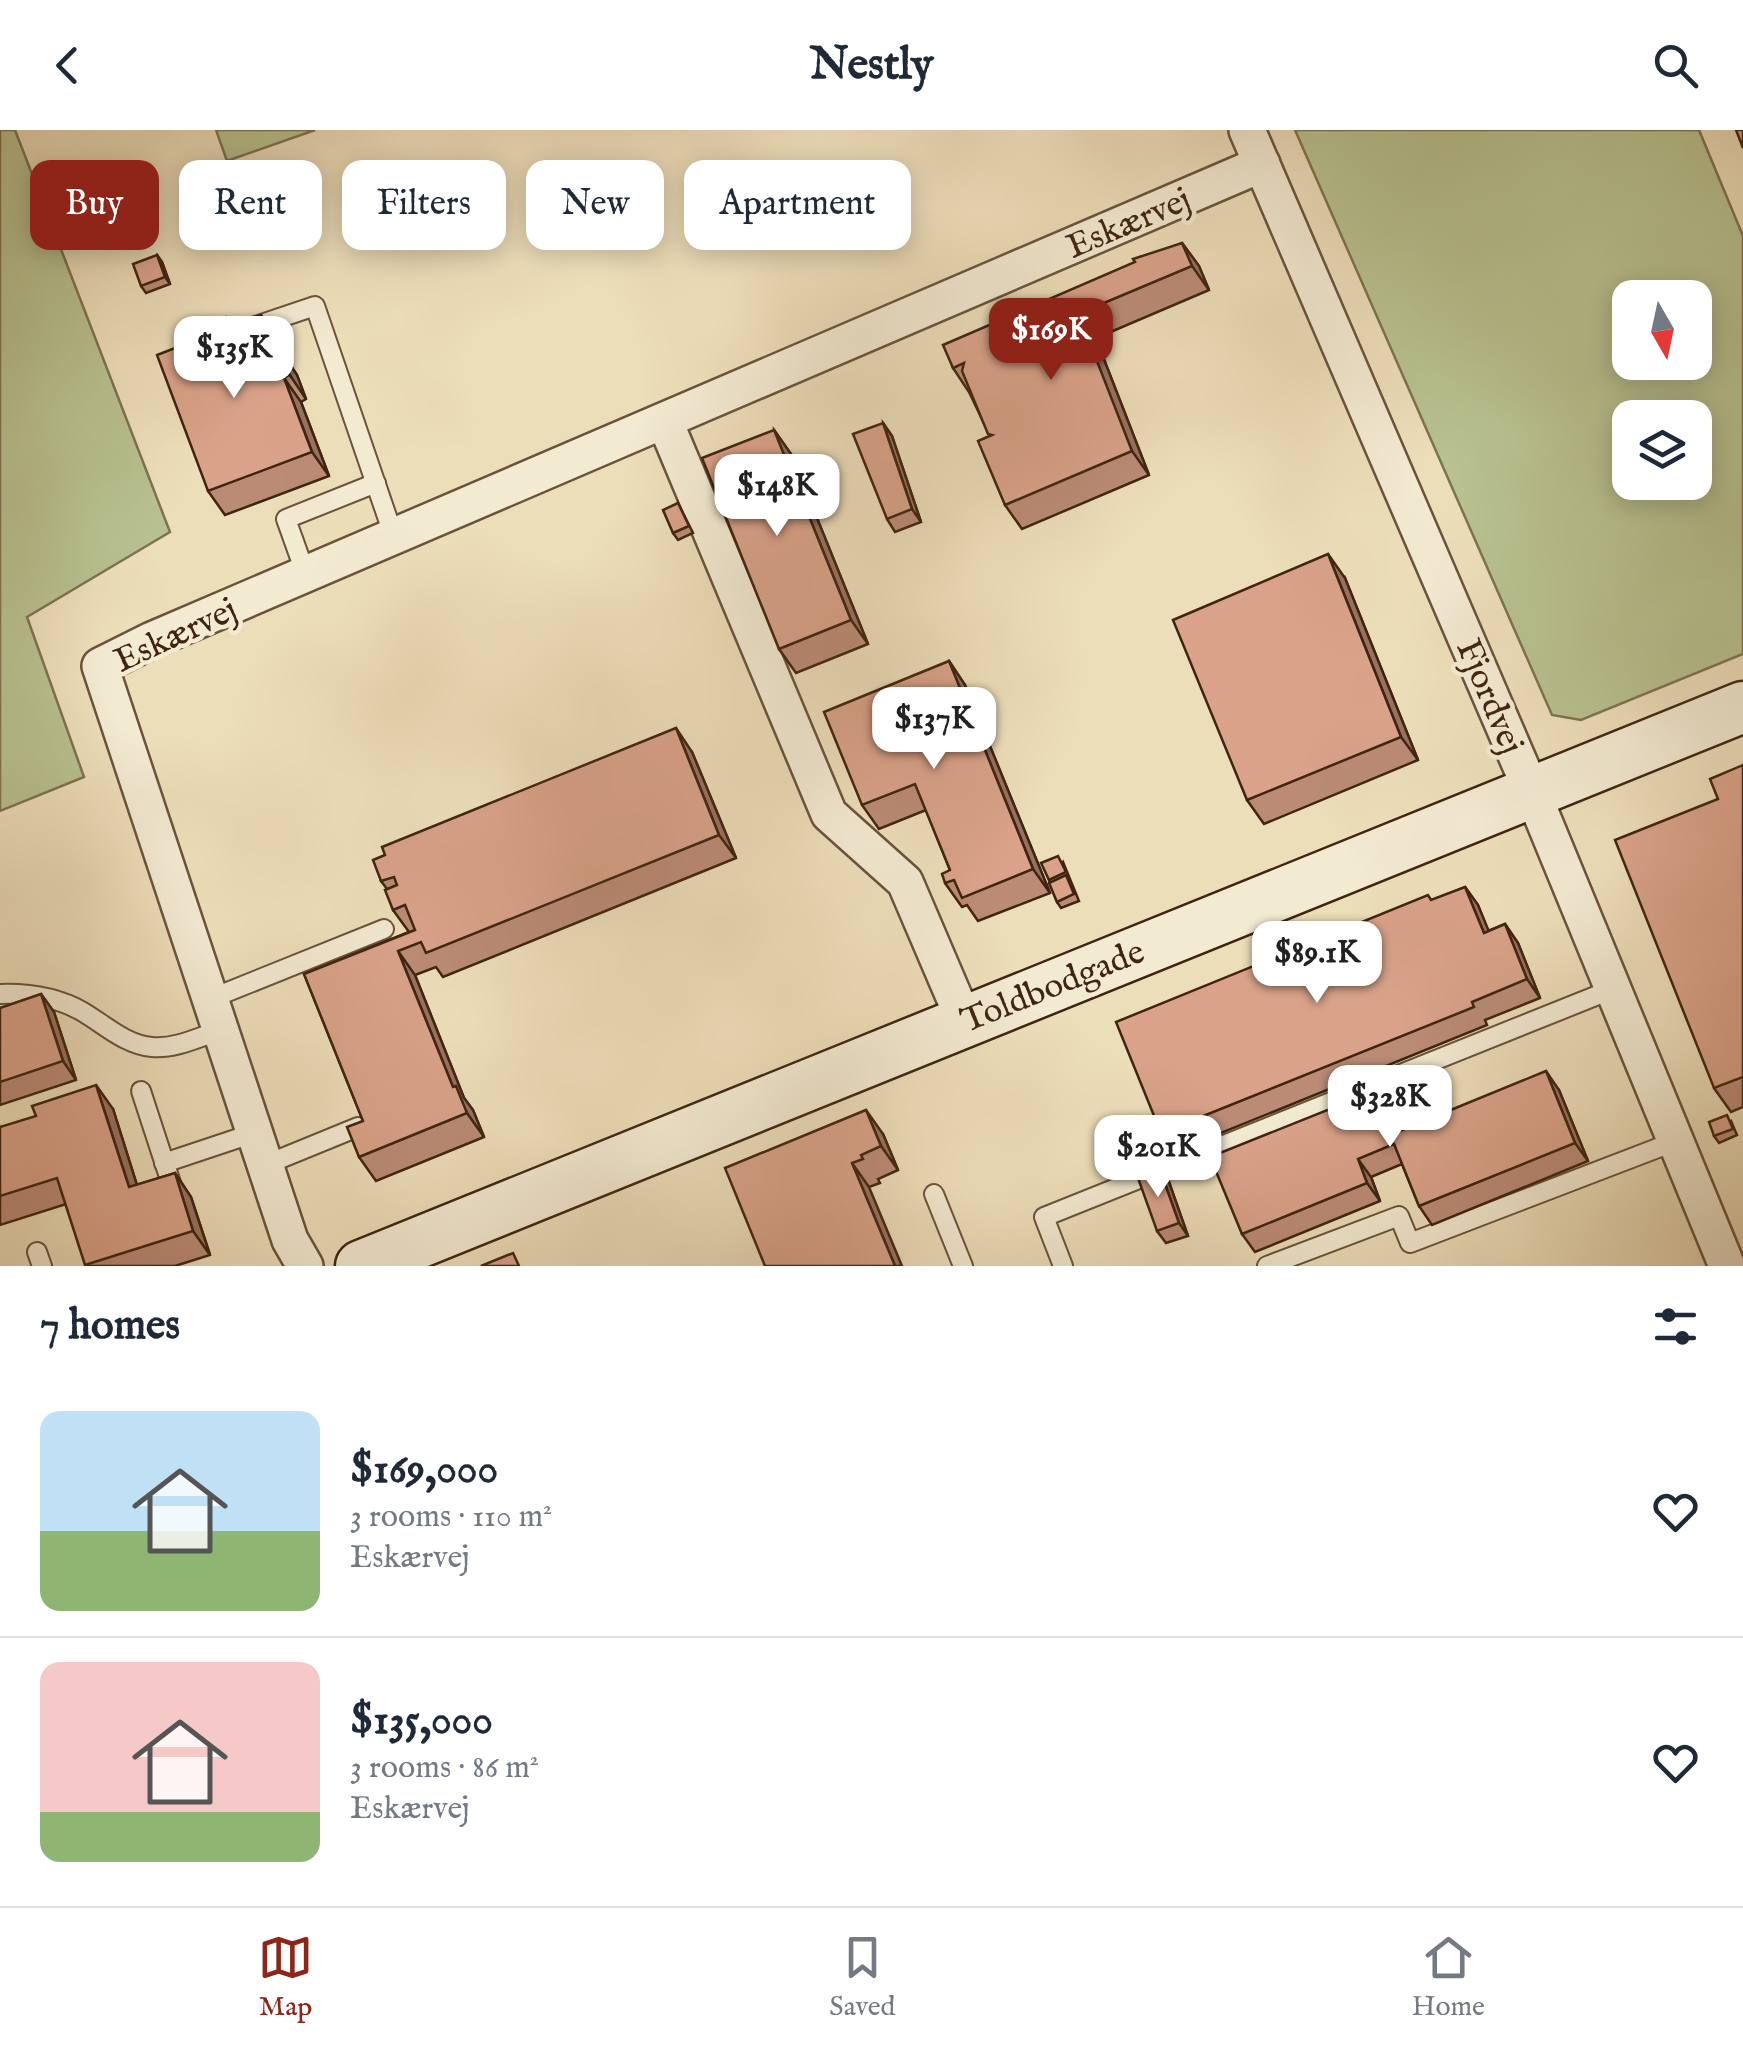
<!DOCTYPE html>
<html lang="en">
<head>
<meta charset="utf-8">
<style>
  body { margin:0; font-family:"IM FELL English",serif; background:#f2f2f3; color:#1f2937; height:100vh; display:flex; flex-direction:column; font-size:38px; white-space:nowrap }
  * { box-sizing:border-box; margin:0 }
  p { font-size:32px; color:#747a83 }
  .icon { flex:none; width:55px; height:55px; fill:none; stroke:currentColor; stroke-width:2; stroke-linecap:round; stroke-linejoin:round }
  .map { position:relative; height:1136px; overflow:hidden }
  .details { display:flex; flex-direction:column; background:#fff; flex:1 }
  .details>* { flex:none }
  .hud { position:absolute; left:30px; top:30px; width:1000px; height:90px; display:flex; gap:20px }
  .needle { width:65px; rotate:171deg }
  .fabs { position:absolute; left:1612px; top:150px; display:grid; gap:20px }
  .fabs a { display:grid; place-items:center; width:100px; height:100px; border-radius:20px; background:#fff; box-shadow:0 5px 25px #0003; font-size:50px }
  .price { position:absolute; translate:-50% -85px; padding:0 22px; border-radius:20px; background:#fff; color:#222; font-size:32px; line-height:65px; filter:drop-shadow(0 2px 5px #0008) }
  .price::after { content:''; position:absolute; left:50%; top:60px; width:30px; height:22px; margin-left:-15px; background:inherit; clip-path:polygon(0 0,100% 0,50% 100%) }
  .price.current { background:#8f2418; color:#fff }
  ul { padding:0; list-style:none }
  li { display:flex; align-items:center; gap:30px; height:250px; padding:0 40px }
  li+li { border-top:2px solid #e0e1e3 }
  li span { display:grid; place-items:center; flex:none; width:280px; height:200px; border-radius:20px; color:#555 }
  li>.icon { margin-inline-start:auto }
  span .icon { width:120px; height:120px; fill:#fffc; stroke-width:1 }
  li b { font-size:42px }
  h2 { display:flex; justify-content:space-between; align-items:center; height:120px; padding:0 40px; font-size:42px }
  .chip { padding:0 35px; border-radius:20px; background:#fff; box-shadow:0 5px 25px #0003; font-size:35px; line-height:90px }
  .chip.current { background:#8f2418; color:#fff }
  header { display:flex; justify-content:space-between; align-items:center; height:130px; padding:0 40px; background:#fff; font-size:45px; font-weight:700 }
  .tabs { display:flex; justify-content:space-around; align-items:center; height:140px; border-top:2px solid #e0e1e3; background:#fff; font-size:28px; color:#747a83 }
  .tabs a { display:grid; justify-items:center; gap:5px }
  .tabs .current { color:#8f2418 }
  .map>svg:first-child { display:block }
</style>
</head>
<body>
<header><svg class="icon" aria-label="back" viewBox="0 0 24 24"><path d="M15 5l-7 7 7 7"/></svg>Nestly<svg class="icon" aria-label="search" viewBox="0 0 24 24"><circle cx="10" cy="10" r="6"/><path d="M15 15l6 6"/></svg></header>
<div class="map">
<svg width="1743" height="1136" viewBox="0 0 1743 1136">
  <rect width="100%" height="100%" fill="#eddeba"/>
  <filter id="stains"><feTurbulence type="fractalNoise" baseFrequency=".002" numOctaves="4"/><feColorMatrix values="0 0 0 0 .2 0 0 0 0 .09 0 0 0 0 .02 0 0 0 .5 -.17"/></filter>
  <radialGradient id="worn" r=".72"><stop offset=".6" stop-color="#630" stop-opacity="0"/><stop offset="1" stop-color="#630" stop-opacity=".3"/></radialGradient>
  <!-- green -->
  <g fill="#b8c190" stroke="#7c7350" stroke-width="2.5" fill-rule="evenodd">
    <path d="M0 0H15L170 402 27 487 84 647 0 681Z"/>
    <path d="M216 0H315L227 31Z"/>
    <path d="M1295 0H1699L1743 106V524L1581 590 1552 585ZM1630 168H1695V232H1630ZM1630 288H1695V352H1630Z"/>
  </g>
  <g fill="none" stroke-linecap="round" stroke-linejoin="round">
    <!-- lane casing -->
    <g stroke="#6a533b" stroke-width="22">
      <g id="lane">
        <path d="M244 200 315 176 394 407"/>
        <path d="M306 445 286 389 376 353"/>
        <path d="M0 864C30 863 57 867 83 882 105 895 126 915 152 917 176 919 199 907 221 900"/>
        <path d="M210 869 384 799"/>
        <path d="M141 961 172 1056"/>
        <path d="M164 1033 254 1003"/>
        <path d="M265 1035 358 997"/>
        <path d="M934 1064 963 1136"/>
        <path d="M37 1122 42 1136"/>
        <path d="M1063 1136 1044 1087 1613 859"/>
        <path d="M1267 1136 1399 1086 1410 1113 1676 1011"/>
      </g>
    </g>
    <!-- street casing -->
    <g stroke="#6a533b" stroke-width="40">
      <g id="street">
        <path d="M1247 0 1532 662 1727 1136"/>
        <path d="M665 292 829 684 905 752 964 890"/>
        <path d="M305 1136 290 1110 100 536 152 510 1262 34"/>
      </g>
    </g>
    <!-- secondary casing -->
    <g stroke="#3f2511" stroke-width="55">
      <path id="secondary" d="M361 1136 1743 577"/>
    </g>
    <!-- lane -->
    <use href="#lane" stroke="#f3ead2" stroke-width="18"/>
    <!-- street -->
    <use href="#street" stroke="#f3ead2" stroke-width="35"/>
    <!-- secondary -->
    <use href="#secondary" stroke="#f3ead2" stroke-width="50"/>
  </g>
  <!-- wall -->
  <g fill="#bb8b76" stroke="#3f2511" stroke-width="2.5">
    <path d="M1182 113 1199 136 1209 160 1094 209 1098 214 1149 345 1022 399 1005 375 990 306 969 262 953 238 1135 132Z"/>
    <path d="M157 125 162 132 170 154 146 163 141 156Z"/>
    <path d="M233 196 278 209 285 227 297 245 306 269 301 272 329 346 225 385 208 361Z"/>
    <path d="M883 293 892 306 921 392 895 402 887 389Z"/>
    <path d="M774 300 791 324 868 514 796 543 779 519Z"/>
    <path d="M678 373 693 403 678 410 673 403Z"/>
    <path d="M1345 448 1418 630 1264 694 1247 670Z"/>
    <path d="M949 531 965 555 1050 763 978 791 967 775 962 777 945 753 950 740 926 680 879 699 862 675Z"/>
    <path d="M692 622 736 728 443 847 436 837 415 845 464 968 473 980 484 1007 376 1051 359 1027 363 991 304 844 409 802 393 780 387 759 381 751Z"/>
    <path d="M1743 635V977L1731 982 1714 958 1718 669Z"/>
    <path d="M1063 732 1079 771 1061 778 1057 772 1049 750Z"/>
    <path d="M1465 757 1478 775 1488 801 1505 794 1518 813 1540 868 1485 890 1487 895 1174 1022 1161 1003 1432 770Z"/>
    <path d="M41 864 54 882 76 950 0 975V878Z"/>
    <path d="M1559 960 1588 1031 1432 1095 1419 1076 1402 1034 1371 1047 1380 1071 1255 1122 1242 1104 1393 977 1402 1000Z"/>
    <path d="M113 979 137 1055 175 1043 191 1067 210 1125 175 1136H86L66 1074 0 1095V997Z"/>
    <path d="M1731 991 1737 1005 1719 1013 1714 1006Z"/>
    <path d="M883 1004 898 1040 878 1049 880 1053 869 1057 725 1038Z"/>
    <path d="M1160 1040 1169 1052 1188 1106 1166 1113 1157 1101Z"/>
  </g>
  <!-- shaded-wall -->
  <g fill="#987160" stroke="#3f2511" stroke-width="2.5">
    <path d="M1182 113 1199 136 1209 160 1192 136Z"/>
    <path d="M157 125 162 132 170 154 165 147Z"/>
    <path d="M261 185 278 209 285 227 297 245 306 269 275 223Z"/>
    <path d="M1073 186 1087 206 1081 190 1098 214 1149 345 1132 321Z"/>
    <path d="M284 248 301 272 329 346 312 322Z"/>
    <path d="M883 293 892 306 921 392 912 379Z"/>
    <path d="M774 300 791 324 868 514 851 490Z"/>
    <path d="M1328 424 1345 448 1418 630 1401 607Z"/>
    <path d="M949 531 965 555 1050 763 1033 739Z"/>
    <path d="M676 598 692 622 736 728 719 705Z"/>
    <path d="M1465 757 1478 775 1497 821 1484 803Z"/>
    <path d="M1505 794 1518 813 1540 868 1527 849Z"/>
    <path d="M398 821 415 845 464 968 473 980 484 1007 467 983 453 957Z"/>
    <path d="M41 864 54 882 76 950 63 931Z"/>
    <path d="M1546 941 1559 960 1588 1031 1575 1013Z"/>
    <path d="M96 955 113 979 145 1081 129 1057Z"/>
    <path d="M1380 959 1393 977 1410 1020 1397 1002Z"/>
    <path d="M866 980 883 1004 898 1040 881 1016Z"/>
    <path d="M1358 1029 1371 1047 1380 1071 1367 1053Z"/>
    <path d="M852 1033 869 1057 902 1136H895Z"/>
    <path d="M1160 1040 1169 1052 1188 1106 1179 1093Z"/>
    <path d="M175 1043 191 1067 210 1125 193 1101Z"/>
  </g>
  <!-- building -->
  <g fill="#d9a289" stroke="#3f2511" stroke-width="2.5">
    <path d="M1736 0H1743V18Z"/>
    <path d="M1182 113 1192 136 1073 186 1075 190H1081L1132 321 1005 375 978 311 992 305 988 304 962 241 964 233 953 238 943 215 1135 132 1133 129Z"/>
    <path d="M157 125 165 147 141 156 133 134Z"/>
    <path d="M261 185 275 223 280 221 289 245 284 248 312 322 208 361 157 225 196 210 192 200 226 187 230 197Z"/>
    <path d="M883 293 912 379 887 389 853 304Z"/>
    <path d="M774 300 851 490 779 519 702 328Z"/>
    <path d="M678 373 689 396 673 403 663 380Z"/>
    <path d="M1328 424 1401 607 1247 670 1173 490Z"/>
    <path d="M949 531 1033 739 962 768 954 750 945 753 942 744 950 740 915 654 862 675 824 582Z"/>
    <path d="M676 598 719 705 426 823 421 812 398 821 453 957 456 956 467 983 359 1027 347 997 363 991 304 844 415 800 405 775 393 780 385 760 397 755 394 747 381 751 373 730 385 725 382 717Z"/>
    <path d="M1743 635V947L1714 958 1615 710 1718 669 1710 649Z"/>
    <path d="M1058 726 1066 742 1049 750 1041 733Z"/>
    <path d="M1066 745 1074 764 1057 772 1049 753Z"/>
    <path d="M1465 757 1484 803 1505 794 1527 849 1472 872 1474 877 1161 1003 1116 892 1428 765 1431 770Z"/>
    <path d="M41 864 63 931 0 952V878Z"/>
    <path d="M1546 941 1575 1013 1419 1076 1394 1014 1358 1029 1367 1053 1242 1104 1210 1027 1380 959 1397 1002Z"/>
    <path d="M96 955 129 1057 175 1043 193 1101 85 1135 57 1048 0 1066V997L36 986 32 976Z"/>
    <path d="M866 980 881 1016 861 1025 863 1029 852 1033 895 1136H765L725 1038Z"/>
    <path d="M1727 985 1733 999 1714 1006 1709 992Z"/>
    <path d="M1160 1040 1179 1093 1157 1101 1138 1048Z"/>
    <path d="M513 1123 519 1136H481Z"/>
  </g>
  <g text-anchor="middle" stroke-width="9" stroke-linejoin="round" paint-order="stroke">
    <!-- street labels -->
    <g font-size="35" fill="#3f2511" stroke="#f3ead2">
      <text transform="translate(1128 92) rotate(-23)" y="12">Eskærvej</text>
      <text transform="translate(175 504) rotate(-25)" y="12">Eskærvej</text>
      <text transform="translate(1491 566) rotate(67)" y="12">Fjordvej</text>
      <text transform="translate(1052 855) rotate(-22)" y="12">Toldbodgade</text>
    </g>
  </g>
  <rect width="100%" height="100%" filter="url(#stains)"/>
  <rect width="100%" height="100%" fill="url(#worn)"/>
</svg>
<div class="fabs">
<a><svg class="needle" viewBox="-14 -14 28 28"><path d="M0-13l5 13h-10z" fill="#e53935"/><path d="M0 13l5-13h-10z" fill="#747a83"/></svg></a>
<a><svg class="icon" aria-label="layers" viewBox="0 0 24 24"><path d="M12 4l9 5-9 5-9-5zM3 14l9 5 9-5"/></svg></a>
</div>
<b class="price current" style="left:1051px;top:253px">$169K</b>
<b class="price" style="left:234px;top:271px">$135K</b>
<b class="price" style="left:777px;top:409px">$148K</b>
<b class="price" style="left:934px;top:642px">$137K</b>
<b class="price" style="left:1317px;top:876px">$89.1K</b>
<b class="price" style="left:1390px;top:1020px">$328K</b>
<b class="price" style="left:1158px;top:1070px">$201K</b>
<div class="hud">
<a class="chip current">Buy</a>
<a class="chip">Rent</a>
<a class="chip">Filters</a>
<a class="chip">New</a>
<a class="chip">Apartment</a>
</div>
</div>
<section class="details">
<h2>7 homes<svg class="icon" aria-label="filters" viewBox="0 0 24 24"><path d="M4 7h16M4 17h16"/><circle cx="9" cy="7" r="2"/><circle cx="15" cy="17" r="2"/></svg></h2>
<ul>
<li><span style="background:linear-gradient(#bfe0f5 60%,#8fb573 0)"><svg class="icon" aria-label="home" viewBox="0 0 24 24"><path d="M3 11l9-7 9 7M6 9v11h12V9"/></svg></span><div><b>$169,000</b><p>3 rooms · 110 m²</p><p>Eskærvej</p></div><svg class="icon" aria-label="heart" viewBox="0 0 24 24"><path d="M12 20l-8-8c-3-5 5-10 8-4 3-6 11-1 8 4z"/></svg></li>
<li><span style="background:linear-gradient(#f6c9c9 75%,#8fb573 0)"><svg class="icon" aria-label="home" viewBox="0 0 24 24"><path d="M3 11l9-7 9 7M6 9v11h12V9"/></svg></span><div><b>$135,000</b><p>3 rooms · 86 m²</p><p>Eskærvej</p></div><svg class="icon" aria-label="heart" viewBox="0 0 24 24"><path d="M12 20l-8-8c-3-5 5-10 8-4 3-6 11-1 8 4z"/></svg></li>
</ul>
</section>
<nav class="tabs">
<a class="current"><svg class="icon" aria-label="map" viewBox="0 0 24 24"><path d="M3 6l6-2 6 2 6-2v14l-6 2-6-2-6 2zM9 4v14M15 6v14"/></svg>Map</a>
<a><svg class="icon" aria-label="saved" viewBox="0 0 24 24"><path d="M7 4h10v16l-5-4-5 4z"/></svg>Saved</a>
<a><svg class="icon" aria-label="home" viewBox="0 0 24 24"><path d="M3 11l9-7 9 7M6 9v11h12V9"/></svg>Home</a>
</nav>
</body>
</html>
